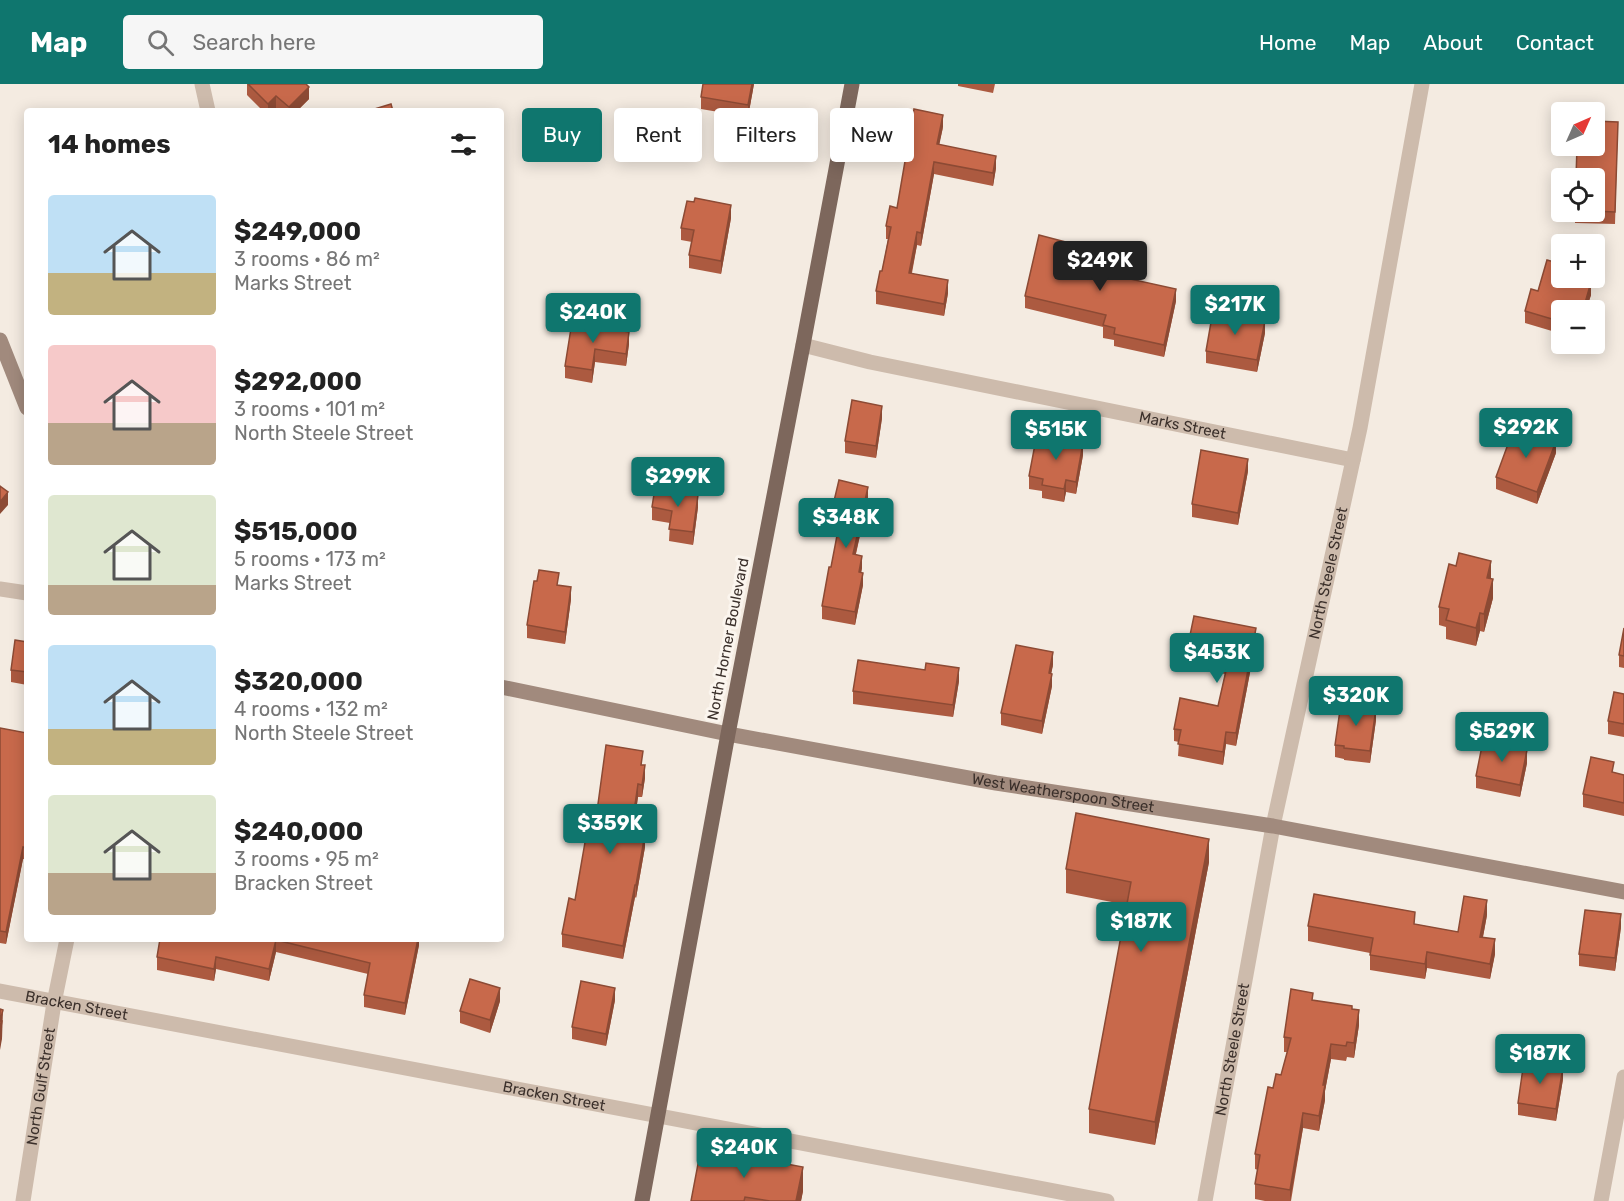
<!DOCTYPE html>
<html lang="en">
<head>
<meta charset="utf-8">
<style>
  body { margin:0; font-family:Rubik,sans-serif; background:#f6f6f6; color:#222; height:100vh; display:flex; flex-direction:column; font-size:22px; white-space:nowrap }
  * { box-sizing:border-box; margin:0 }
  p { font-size:20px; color:#767676 }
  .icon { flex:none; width:33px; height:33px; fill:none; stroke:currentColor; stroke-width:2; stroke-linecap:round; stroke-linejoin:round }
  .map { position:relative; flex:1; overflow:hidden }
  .drawer { position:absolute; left:24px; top:24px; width:480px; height:834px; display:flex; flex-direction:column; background:#fff; border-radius:6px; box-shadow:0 3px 15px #0003 }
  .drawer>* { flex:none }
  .hud { position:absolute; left:522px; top:24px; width:570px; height:54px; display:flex; gap:12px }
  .needle { width:39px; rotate:45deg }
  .tools { position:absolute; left:1551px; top:18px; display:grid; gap:12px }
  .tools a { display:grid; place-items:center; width:54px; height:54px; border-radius:6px; background:#fff; box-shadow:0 3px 15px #0003; font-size:30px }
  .price { position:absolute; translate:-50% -51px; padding:0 14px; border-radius:6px; background:#0f766e; color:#fff; font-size:20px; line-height:39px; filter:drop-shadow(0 2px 3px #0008) }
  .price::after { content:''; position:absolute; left:50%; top:36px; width:18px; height:14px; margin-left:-9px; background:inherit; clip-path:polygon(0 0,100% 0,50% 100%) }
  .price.on { background:#222; color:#fff }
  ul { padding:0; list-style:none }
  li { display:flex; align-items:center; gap:18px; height:150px; padding:0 24px }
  li span { display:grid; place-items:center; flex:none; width:168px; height:120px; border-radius:6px; color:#555 }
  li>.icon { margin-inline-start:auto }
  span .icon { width:72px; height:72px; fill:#fffc; stroke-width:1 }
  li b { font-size:26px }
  h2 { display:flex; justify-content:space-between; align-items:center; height:72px; padding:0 24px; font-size:26px }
  .chip { padding:0 21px; border-radius:6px; background:#fff; box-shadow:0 3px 15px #0003; font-size:21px; line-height:54px }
  .chip.on { background:#0f766e; color:#fff }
  header { display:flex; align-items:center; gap:36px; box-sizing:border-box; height:84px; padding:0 30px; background:#0f766e; color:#fff }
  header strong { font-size:28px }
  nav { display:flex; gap:33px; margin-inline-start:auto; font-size:21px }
  .search { width:420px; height:54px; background:#f6f6f6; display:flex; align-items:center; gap:15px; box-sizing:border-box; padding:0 21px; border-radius:6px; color:#767676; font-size:22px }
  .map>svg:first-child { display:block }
</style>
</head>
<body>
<header>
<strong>Map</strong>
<div class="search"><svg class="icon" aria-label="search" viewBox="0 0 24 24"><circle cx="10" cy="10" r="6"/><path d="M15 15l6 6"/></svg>Search here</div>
<nav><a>Home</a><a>Map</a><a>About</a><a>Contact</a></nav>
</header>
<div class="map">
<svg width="1624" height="1117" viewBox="0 0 1624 1117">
  <rect width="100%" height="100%" fill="#f4ebe1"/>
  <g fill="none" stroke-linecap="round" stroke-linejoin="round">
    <!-- street -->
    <g stroke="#cdbbac" stroke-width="15">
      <path d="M202 0 208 27"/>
      <path id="s1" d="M803 261 870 278 1353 376"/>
      <path d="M0 505 27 509"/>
      <path id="s2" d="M0 907 1107 1117"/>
      <path id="s3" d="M23 1117 54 919 67 855"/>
      <path id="s4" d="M1205 1117 1273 742 1360 344 1422 0"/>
      <path d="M1601 1117 1624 993"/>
    </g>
    <!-- secondary -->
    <g stroke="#a18a7d" stroke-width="15">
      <path d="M0 256 27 324"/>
      <path id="s5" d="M501 603 728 650 996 699 1273 742 1624 808"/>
    </g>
    <!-- primary -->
    <path stroke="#7d675c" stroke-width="15" d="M642 1117 728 650 803 261 852 0"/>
  </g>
  <!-- wall -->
  <g fill="#ac5a40">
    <path d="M247 0H306L309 15 297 27H279L276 24 274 27H263L247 11Z"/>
    <path d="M754 0 748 33 701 25V13Z"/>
    <path d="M958 0H995L993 9 958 2Z"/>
    <path d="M1618 38 1615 140 1575 139V128H1594V94L1581 64Z"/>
    <path d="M943 43 939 60 996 84 993 102 934 90 921 162 917 161 912 189 948 209 944 232 876 220V207L882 187 888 155H886V142Z"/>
    <path d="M731 134 721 190 689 184V171L692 158 681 156V144Z"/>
    <path d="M1085 175 1083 185 1176 217 1164 273 1114 262V256L1103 254V243L1025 224V212Z"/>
    <path d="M1587 194V197L1591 211 1586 226H1562V250L1525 239V227L1538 207Z"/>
    <path d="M572 238 629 260 626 282 595 278 592 299 565 294V282Z"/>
    <path d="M1265 249 1257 288 1206 279V267Z"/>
    <path d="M882 334 876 374 845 369V357Z"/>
    <path d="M1556 369 1537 420 1496 405V393Z"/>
    <path d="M1083 371 1076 410 1066 408 1064 418 1042 414V407L1029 405V392Z"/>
    <path d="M1248 387 1238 441 1192 433V420Z"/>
    <path d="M868 415 856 470 862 484 861 488 863 501 855 541 822 535V522L831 483 838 448 830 446V434Z"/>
    <path d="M652 423H698L693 461 669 457 670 439 652 436Z"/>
    <path d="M1491 495 1493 514 1484 548 1480 547 1476 562 1446 555V543L1439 541V523Z"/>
    <path d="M559 501 571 515 565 560 527 554V541Z"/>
    <path d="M1624 544V584L1619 583V571Z"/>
    <path d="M1189 556 1256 557 1236 662 1226 660 1223 681 1178 672 1179 658 1174 657V645L1218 622 1225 590 1191 583 1192 569H1189Z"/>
    <path d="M27 558V601L11 598V586Z"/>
    <path d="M1053 581 1051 589 1052 602 1042 650 1001 641V629Z"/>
    <path d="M959 597 953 633 853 620V607Z"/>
    <path d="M1624 610V653L1608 650V637Z"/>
    <path d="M1376 636 1370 679 1344 676V675L1335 673V661Z"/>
    <path d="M0 644 27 649V776L23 775 6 860 0 859Z"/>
    <path d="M1527 679 1520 713 1476 704V692Z"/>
    <path d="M643 681 645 694 642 713H638L633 748 645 763 636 814 635 813 623 875 562 863V850L575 816 595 742Z"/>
    <path d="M1614 689 1624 691V732L1583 723V710Z"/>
    <path d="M1209 778 1155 1061 1089 1049V1025L1127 821 1066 809V785Z"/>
    <path d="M1487 831 1483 853 1495 870 1490 895 1427 884 1425 895 1370 886V869L1308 857V842L1415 840 1458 848Z"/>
    <path d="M1621 843 1615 887 1579 882V870Z"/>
    <path d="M160 855H419V861L405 931 364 923V911L368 890 276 868 269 897 216 885 214 897 157 886V873Z"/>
    <path d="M615 916 606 962 572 955V943Z"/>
    <path d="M1313 916 1352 925 1359 941 1354 974 1347 973 1346 977 1331 975 1325 1007V1016L1319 1047 1303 1044 1291 1117H1265L1255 1115V1100L1258 1086 1255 1085V1070L1273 1004 1281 991 1287 968H1284V953Z"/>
    <path d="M500 917 490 949 460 939V927Z"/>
    <path d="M1563 995 1556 1037 1518 1031V1019Z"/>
    <path d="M803 1107 801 1117H691Z"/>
  </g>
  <!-- shaded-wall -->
  <g fill="#8c4a34">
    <path d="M752 0H754L748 33V21Z"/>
    <path d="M309 3V15L297 27H289V23Z"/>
    <path d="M276 12V24L274 27H268V20Z"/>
    <path d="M943 31V43L937 72V60Z"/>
    <path d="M996 72V84L993 102V89Z"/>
    <path d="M934 78V90L921 162V149Z"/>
    <path d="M731 121V134L721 190V177Z"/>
    <path d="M917 148V161L909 201V189Z"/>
    <path d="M1085 163V175L1080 197V184Z"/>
    <path d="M948 196V209L944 232V220Z"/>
    <path d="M1591 198V211L1586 226H1583Z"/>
    <path d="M1176 205V217L1164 273V261Z"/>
    <path d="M1265 237V249L1257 288V276Z"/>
    <path d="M629 248V260L626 282V270Z"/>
    <path d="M595 265V278L592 299V286Z"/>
    <path d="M882 322V334L876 374V362Z"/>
    <path d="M1556 357V369L1537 420V408Z"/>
    <path d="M1083 359V371L1076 410V398Z"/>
    <path d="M1248 375V387L1238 441V429Z"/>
    <path d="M1066 396V408L1064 418V405Z"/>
    <path d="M868 403V415L853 482V470Z"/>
    <path d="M8 408V421L0 430V418Z"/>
    <path d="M698 411V423L693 461V448Z"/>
    <path d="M862 472V484L859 500V488Z"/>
    <path d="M1491 477V495L1487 494Z"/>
    <path d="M863 489V501L855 541V528Z"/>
    <path d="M1493 495V514L1484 548V530Z"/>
    <path d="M571 503V515L565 560V548Z"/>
    <path d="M1480 529V547L1476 562V544Z"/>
    <path d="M1256 544V557L1236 662V649Z"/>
    <path d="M1053 568V581L1049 601V589Z"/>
    <path d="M959 584V597L953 633V621Z"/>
    <path d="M1052 590V602L1042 650V637Z"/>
    <path d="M1376 624V636L1370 679V667Z"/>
    <path d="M1226 648V660L1223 681V668Z"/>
    <path d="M1527 666V679L1520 713V701Z"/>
    <path d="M645 681V694L642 713V701Z"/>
    <path d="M638 700V713L631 760V748Z"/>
    <path d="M645 750V763L636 814V801Z"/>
    <path d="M1209 755V778L1155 1061V1038Z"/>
    <path d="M23 763V775L6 860V848Z"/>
    <path d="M635 801V813L623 875V862Z"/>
    <path d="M1487 816V831L1480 868V853Z"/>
    <path d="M1621 830V843L1615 887V874Z"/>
    <path d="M418 855H419V861L405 931V919Z"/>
    <path d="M1495 855V870L1490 895V880Z"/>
    <path d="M276 856V868L269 897V885Z"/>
    <path d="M1427 868V884L1425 895V880Z"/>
    <path d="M216 873V885L214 897V885Z"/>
    <path d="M500 904V917L490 949V936Z"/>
    <path d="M615 904V916L606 962V950Z"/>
    <path d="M3 926 2 955 0 966V937Z"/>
    <path d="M1359 926V941L1354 974V959Z"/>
    <path d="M1331 960V975L1325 1007V1016L1319 1047V1032L1323 1001Z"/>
    <path d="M1563 983V995L1556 1037V1025Z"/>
    <path d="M1303 1029V1044L1290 1117V1106Z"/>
    <path d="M803 1083V1107L801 1117H796Z"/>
  </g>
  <!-- building -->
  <g fill="#c8694b" stroke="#8c4a34" stroke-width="1.5">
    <path d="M248 0H306L309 3 289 23 276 12 268 20Z"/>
    <path d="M703 0H752L748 21 701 13Z"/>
    <path d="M391 20 393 27H368Z"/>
    <path d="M914 25 943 31 937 60 996 72 993 89 934 78 921 149 917 148 909 189 948 196 944 220 876 207 880 187H882L891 143 886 142 890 122 897 124Z"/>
    <path d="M1594 37 1618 38 1615 128 1594 127V94H1576L1577 63 1581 64V62H1594Z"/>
    <path d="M695 114 731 121 721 177 689 171 694 146 681 144 687 117 694 118Z"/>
    <path d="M1039 151 1085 163 1080 184 1176 205 1164 261 1114 250 1115 244 1103 241 1106 231 1025 212Z"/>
    <path d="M1547 176 1562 180V194H1586L1585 196 1591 198 1583 226 1577 225V226H1562V238L1525 227 1531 205 1538 207Z"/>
    <path d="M1213 227 1265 237 1257 276 1206 267Z"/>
    <path d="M572 238 629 248 626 270 595 265 592 286 565 282Z"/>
    <path d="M852 316 882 322 876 362 845 357Z"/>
    <path d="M1515 341 1556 357 1537 408 1496 393Z"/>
    <path d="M1037 350 1083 359 1076 398 1066 396 1064 405 1042 401 1043 395 1029 392Z"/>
    <path d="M1201 366 1248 375 1238 429 1192 420Z"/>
    <path d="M839 396 868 403 853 470 862 472 859 488 863 489 855 528 822 522 829 483H831L840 436 830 434Z"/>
    <path d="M0 402 8 408 0 418Z"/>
    <path d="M655 404 698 411 693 448 669 445 672 427 652 423Z"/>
    <path d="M1459 469 1491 477 1487 494 1493 495 1484 530 1480 529 1476 544 1446 536 1449 525 1439 523 1449 480 1456 482Z"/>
    <path d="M539 486 559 489 557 501 571 503 565 548 527 541 534 497H537Z"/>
    <path d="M1194 532 1256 544 1236 649 1226 648 1223 668 1178 660 1181 646 1174 645 1180 614 1218 622 1228 578 1191 571 1194 558 1189 556Z"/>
    <path d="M1624 544V572L1619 571Z"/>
    <path d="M15 556 27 558V588L11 586Z"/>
    <path d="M1016 561 1053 568 1049 589 1052 590 1042 637 1001 629Z"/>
    <path d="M858 576 925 586 926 579 959 584 953 621 853 607Z"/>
    <path d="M1614 608 1624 610V640L1608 637Z"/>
    <path d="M1341 619 1376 624 1370 667 1344 664V662L1335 661Z"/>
    <path d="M0 644 27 649V764L23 763 6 848 0 847Z"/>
    <path d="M1483 657 1527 666 1520 701 1476 692Z"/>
    <path d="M606 661 643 667 641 681H645L642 701 638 700 631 748 645 750 636 801H635L623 862 562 850 569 814 575 816 588 741 595 742Z"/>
    <path d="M1591 673 1614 678 1612 688 1624 691V719L1583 710Z"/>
    <path d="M1076 729 1209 755 1155 1038 1089 1025 1131 798 1066 785Z"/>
    <path d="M1314 810 1415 828 1414 840 1458 848 1464 812 1487 816 1480 853 1495 855 1490 880 1427 868 1425 880 1370 871 1373 854 1308 842Z"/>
    <path d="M1585 826 1621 830 1615 874 1579 870Z"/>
    <path d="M160 855H418L405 919 364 911 370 879 276 856 269 885 216 873 214 885 157 873Z"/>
    <path d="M470 895 500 904 490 936 460 927Z"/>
    <path d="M581 897 615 904 606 950 572 943Z"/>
    <path d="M1291 905 1313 909 1312 916 1352 922V925L1359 926 1354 959 1347 958 1346 962 1331 960 1323 1001H1325L1319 1032 1303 1029 1290 1106 1255 1100 1260 1071 1255 1070 1268 1003 1273 1004 1276 990 1281 991 1291 954 1284 953Z"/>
    <path d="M0 925 3 926 0 937H2L0 948Z"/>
    <path d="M1524 977 1563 983 1556 1025 1518 1019Z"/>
    <path d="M701 1064 803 1083 796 1117H770L745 1113 744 1117H691Z"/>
  </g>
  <g text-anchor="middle" stroke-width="6" stroke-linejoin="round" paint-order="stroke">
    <!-- street labels -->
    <g font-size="15" fill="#3b302b" stroke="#fbf5ee">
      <text dy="5" stroke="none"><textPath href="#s1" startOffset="388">Marks Street</textPath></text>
      <text dy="5" stroke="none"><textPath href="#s4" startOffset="640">North Steele Street</textPath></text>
      <text transform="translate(728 555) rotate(-79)" y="5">North Horner Boulevard</text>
      <text dy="5" stroke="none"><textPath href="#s5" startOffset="572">West Weatherspoon Street</textPath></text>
      <text dy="5" stroke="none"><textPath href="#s2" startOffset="78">Bracken Street</textPath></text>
      <text dy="5" stroke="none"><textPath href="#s4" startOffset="154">North Steele Street</textPath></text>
      <text dy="5" stroke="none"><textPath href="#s3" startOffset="116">North Gulf Street</textPath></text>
      <text dy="5" stroke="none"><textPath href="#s2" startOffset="564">Bracken Street</textPath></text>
    </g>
  </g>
</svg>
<div class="tools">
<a><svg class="needle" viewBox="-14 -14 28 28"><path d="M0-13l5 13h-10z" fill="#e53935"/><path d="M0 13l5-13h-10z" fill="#767676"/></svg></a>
<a><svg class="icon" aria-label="locate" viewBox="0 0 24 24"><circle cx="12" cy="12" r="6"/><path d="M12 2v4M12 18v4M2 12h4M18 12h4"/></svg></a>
<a>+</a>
<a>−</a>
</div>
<b class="price on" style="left:1100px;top:208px">$249K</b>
<b class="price" style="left:1235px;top:252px">$217K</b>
<b class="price" style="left:593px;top:260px">$240K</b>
<b class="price" style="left:1526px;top:375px">$292K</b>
<b class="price" style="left:1056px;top:377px">$515K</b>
<b class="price" style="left:678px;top:424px">$299K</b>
<b class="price" style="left:846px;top:465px">$348K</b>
<b class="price" style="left:1217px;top:600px">$453K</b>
<b class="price" style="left:1356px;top:643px">$320K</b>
<b class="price" style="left:1502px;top:679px">$529K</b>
<b class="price" style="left:610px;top:771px">$359K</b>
<b class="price" style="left:1141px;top:869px">$187K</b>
<b class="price" style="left:1540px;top:1001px">$187K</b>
<b class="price" style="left:744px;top:1095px">$240K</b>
<div class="hud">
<a class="chip on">Buy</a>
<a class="chip">Rent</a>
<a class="chip">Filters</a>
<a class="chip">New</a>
</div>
<section class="drawer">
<h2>14 homes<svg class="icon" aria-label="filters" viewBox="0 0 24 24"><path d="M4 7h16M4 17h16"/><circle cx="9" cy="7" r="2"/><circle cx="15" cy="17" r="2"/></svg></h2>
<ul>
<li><span style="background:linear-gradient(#bfe0f5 65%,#c2b280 0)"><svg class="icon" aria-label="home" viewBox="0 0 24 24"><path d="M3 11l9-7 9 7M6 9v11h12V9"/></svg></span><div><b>$249,000</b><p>3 rooms · 86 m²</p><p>Marks Street</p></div></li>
<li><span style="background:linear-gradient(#f6c9c9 65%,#b9a48a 0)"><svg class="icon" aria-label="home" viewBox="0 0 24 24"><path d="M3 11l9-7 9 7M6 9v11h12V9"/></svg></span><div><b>$292,000</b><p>3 rooms · 101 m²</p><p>North Steele Street</p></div></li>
<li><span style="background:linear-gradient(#dfe7d0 75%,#b9a48a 0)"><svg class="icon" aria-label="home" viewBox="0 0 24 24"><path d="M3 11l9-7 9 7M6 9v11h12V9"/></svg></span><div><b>$515,000</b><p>5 rooms · 173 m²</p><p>Marks Street</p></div></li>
<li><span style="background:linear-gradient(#bfe0f5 70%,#c2b280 0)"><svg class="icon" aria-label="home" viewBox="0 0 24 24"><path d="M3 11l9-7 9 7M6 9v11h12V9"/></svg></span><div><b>$320,000</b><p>4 rooms · 132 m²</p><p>North Steele Street</p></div></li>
<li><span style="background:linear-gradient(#dfe7d0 65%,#b9a48a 0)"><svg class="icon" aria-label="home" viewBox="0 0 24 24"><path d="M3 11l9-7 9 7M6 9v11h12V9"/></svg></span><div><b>$240,000</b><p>3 rooms · 95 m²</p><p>Bracken Street</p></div></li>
</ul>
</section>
</div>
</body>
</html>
